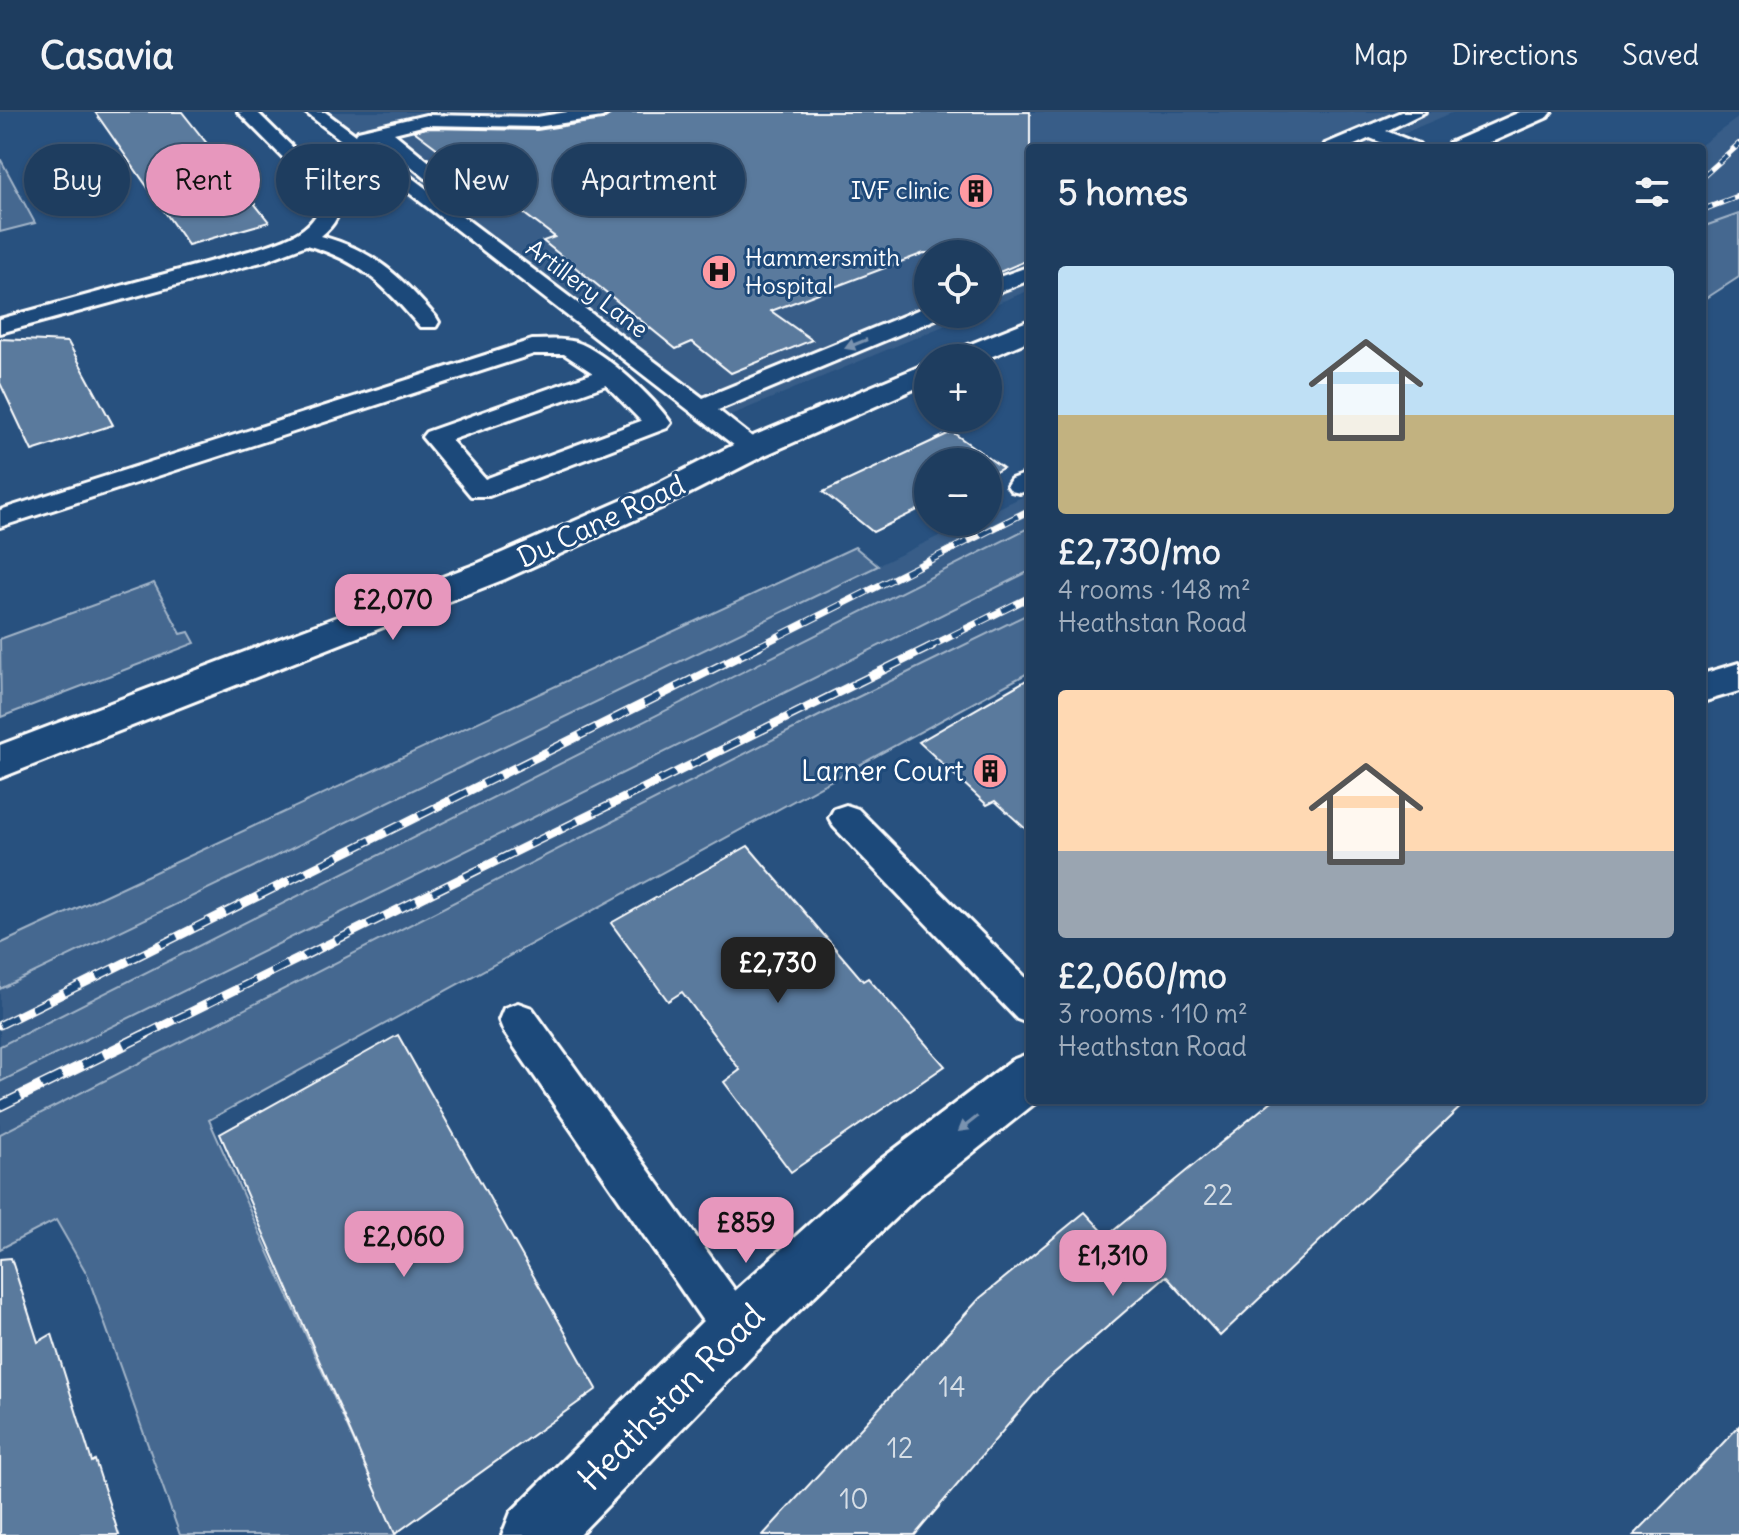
<!DOCTYPE html>
<html lang="en">
<head>
<meta charset="utf-8">
<style>
  body { margin:0; font-family:Delius,sans-serif; background:#264465; color:#f1f3f6; height:100vh; display:flex; flex-direction:column; font-size:30px; white-space:nowrap }
  * { box-sizing:border-box; margin:0 }
  p { font-size:26px; color:#a1aebd }
  .icon { flex:none; width:44px; height:44px; fill:none; stroke:currentColor; stroke-width:2; stroke-linecap:round; stroke-linejoin:round }
  .map { position:relative; flex:1; overflow:hidden }
  .drawer { position:absolute; left:1026px; top:32px; width:680px; height:960px; display:flex; flex-direction:column; background:#1e3d5f; border-radius:8px; box-shadow:0 2px 6px #0004,0 0 0 2px #3c5674 }
  .drawer>* { flex:none }
  .guide { position:absolute; left:24px; top:32px; width:760px; height:72px; display:flex; gap:16px }
  .buttons { position:absolute; left:914px; top:128px; display:grid; gap:16px }
  .buttons a { display:grid; place-items:center; width:88px; height:88px; border-radius:50%; background:#1e3d5f; box-shadow:0 2px 6px #0004,0 0 0 2px #3c5674; font-size:40px }
  .price { position:absolute; translate:-50% -68px; padding:0 18px; border-radius:16px; background:#e797bd; color:#111; font-size:26px; line-height:52px; filter:drop-shadow(0 2px 4px #0008) }
  .price::after { content:''; position:absolute; left:50%; top:48px; width:24px; height:18px; margin-left:-12px; background:inherit; clip-path:polygon(0 0,100% 0,50% 100%) }
  .price.active { background:#222; color:#fff }
  ul { padding:0; list-style:none }
  li { display:grid; align-content:center; gap:16px; height:424px; padding:0 32px }
  li span { display:grid; place-items:center; height:248px; border-radius:8px; color:#555 }
  li>.icon { margin-inline-start:auto }
  span .icon { width:144px; height:144px; fill:#fffc; stroke-width:1 }
  li b { font-size:34px }
  h2 { display:flex; justify-content:space-between; align-items:center; height:96px; padding:0 32px; font-size:34px }
  .pill { padding:0 28px; border-radius:36px; background:#1e3d5f; box-shadow:0 2px 6px #0004,0 0 0 2px #3c5674; font-size:28px; line-height:72px }
  .pill.active { background:#e797bd; color:#111 }
  header { display:flex; align-items:center; gap:48px; box-sizing:border-box; height:112px; padding:0 40px; background:#1e3d5f; border-bottom:2px solid #3c5674 }
  header strong { font-size:38px }
  nav { display:flex; gap:44px; margin-inline-start:auto; font-size:28px }
  .map>svg:first-child { display:block }
</style>
</head>
<body>
<header>
<strong>Casavia</strong>
<nav><a>Map</a><a>Directions</a><a>Saved</a></nav>
</header>
<div class="map">
<svg width="1739" height="1423" viewBox="0 0 1739 1423">
  <rect width="100%" height="100%" fill="#28517f"/>
  <filter id="ink" filterUnits="userSpaceOnUse"><feTurbulence type="fractalNoise" baseFrequency=".0125" numOctaves="2"/><feDisplacementMap in="SourceGraphic" scale="16" xChannelSelector="R" yChannelSelector="G"/><feConvolveMatrix kernelMatrix="1 2 1 2 8 2 1 2 1" color-interpolation-filters="sRGB"/></filter>
  <g filter="url(#ink)">
    <!-- built -->
    <g fill="#375d88">
      <path d="M316 0H1454L1368 36H1030V178L988 195V142H928V202H972L717 309 409 87Z"/>
      <path d="M1739 5V102L1702 115V36H1697Z"/>
      <path d="M1030 381V501L819 604 0 1022V877L968 410H988V401Z"/>
    </g>
    <!-- green -->
    <g fill="#446890" stroke="#a2b4c8" stroke-width="2">
      <path d="M0 48H1L35 111 0 120Z"/>
      <path d="M1739 102V165L1702 189V115Z"/>
      <path d="M1030 415V459L0 970V934Z"/>
      <path d="M855 435 878 454 0 877V832Z"/>
      <path d="M154 471 181 522 189 520 195 531 1 605 0 527Z"/>
      <path d="M1030 501V565L1026 562 209 1008 396 1423H180L87 1162 56 1108 0 1137V1022L819 604Z"/>
    </g>
    <!-- building -->
    <g fill="#5a7a9d" stroke="#fff" stroke-width="2">
      <path d="M95 0H182L269 110 188 133Z"/>
      <path d="M614 0H1030V147L988 165V142L924 141 771 199 812 228 731 261 692 230 676 237 543 129 555 125 414 19 426 16 537 18 602 8Z"/>
      <path d="M0 227 68 230 113 313 32 339 0 271Z"/>
      <path d="M952 320 1003 356 988 364V350H928V393L873 420 823 380Z"/>
      <path d="M1030 566V721L995 689 987 693 919 630Z"/>
      <path d="M748 734 863 869 868 866 945 954 791 1060 724 970 740 958 682 880 668 889 611 811Z"/>
      <path d="M398 923 597 1277 395 1422 220 1022Z"/>
      <path d="M1273 988H1468L1220 1224 1166 1164 1045 1269 915 1423H763L980 1186 1085 1100 1107 1124Z"/>
      <path d="M11 1146 38 1230 52 1222 92 1350 95 1348 119 1423H0V1147Z"/>
      <path d="M1739 1314V1423H1634L1694 1362Z"/>
    </g>
    <g fill="none" stroke-linecap="round" stroke-linejoin="round">
      <!-- lane casing -->
      <g stroke="#fff" stroke-width="6">
        <g id="lane">
          <path d="M238 0H257L341 83C341 101 335 113 321 124 375 139 400 164 436 205L439 210 436 215H420C384 173 360 148 306 133L265 149 0 221V207L249 139C278 130 321 120 321 84Z"/>
          <path d="M305 0H325L356 23 358 19 426 3 537 5 567 0H611L602 5 537 15 426 13 394 21 454 70 457 74 454 78H440L377 26 362 28 703 286 920 197 928 195V202H939L936 207 718 298 766 336 762 341H744Z"/>
          <path d="M1401 0H1425L1386 19 1419 32 1421 36H1395L1370 26 1348 36H1323L1325 32Z"/>
          <path d="M1030 154V168L988 184V169Z"/>
          <path d="M532 228C547 228 561 226 576 230 604 239 654 286 671 311L667 316 489 384H471L422 325 426 320 593 261 564 242H534L0 415V398ZM606 273 641 309 485 367 451 328Z"/>
          <path d="M1030 360V378L1020 381 1011 379 1007 373 1011 367Z"/>
          <path d="M846 693 858 697 1030 870V912L1017 907 834 715 829 706 834 697Z"/>
          <path d="M518 891 532 896 752 1202 759 1218 752 1234 736 1241 720 1234 504 920 499 908 504 896Z"/>
        </g>
      </g>
      <!-- street casing -->
      <g stroke="#fff" stroke-width="6">
        <g id="street">
          <path d="M1739 551V579L1702 590V562Z"/>
          <path d="M1030 941V988H1039L917 1085 757 1239 579 1423H502L511 1400 715 1197 879 1049 1012 948Z"/>
        </g>
      </g>
      <!-- secondary casing -->
      <g stroke="#fff" stroke-width="6">
        <g id="secondary">
          <path d="M1520 0H1552L1548 5 1478 36H1446L1449 31Z"/>
          <path d="M1030 208V228L988 246H947L951 240Z"/>
          <path d="M928 251V271L765 343 665 394 505 467 0 666V633L479 451 641 380 741 329Z"/>
        </g>
      </g>
      <!-- lane -->
      <use href="#lane" fill="#1f4a7a" fill-rule="evenodd"/>
      <!-- street -->
      <use href="#street" fill="#1f4a7a" fill-rule="evenodd"/>
      <!-- secondary -->
      <use href="#secondary" fill="#1f4a7a" fill-rule="evenodd"/>
      <!-- rail-far3 casing -->
      <g stroke="#fff" stroke-width="6">
        <g id="rail-far3">
          <path d="M1702 65 1739 32"/>
          <path d="M1702 98 1739 84"/>
        </g>
      </g>
      <!-- rail-far2 casing -->
      <g stroke="#fff" stroke-width="7">
        <g id="rail-far2">
          <path d="M755 536 1030 398"/>
          <path d="M927 536 1030 485"/>
        </g>
      </g>
      <!-- rail-far1 casing -->
      <g stroke="#fff" stroke-width="9">
        <g id="rail-far1">
          <path d="M0 913 759 534"/>
          <path d="M142 924 932 534"/>
        </g>
      </g>
      <!-- rail casing -->
      <g stroke="#fff" stroke-width="11">
        <path id="rail" d="M0 994 146 922"/>
      </g>
      <!-- rail-far3 -->
      <use href="#rail-far3" stroke="#1f4a7a" stroke-width="4" stroke-dasharray="11" stroke-linecap="butt"/>
      <!-- rail-far2 -->
      <use href="#rail-far2" stroke="#1f4a7a" stroke-width="5" stroke-dasharray="14" stroke-linecap="butt"/>
      <!-- rail-far1 -->
      <use href="#rail-far1" stroke="#1f4a7a" stroke-width="6" stroke-dasharray="18" stroke-linecap="butt"/>
      <!-- rail -->
      <use href="#rail" stroke="#1f4a7a" stroke-width="8" stroke-dasharray="23" stroke-linecap="butt"/>
    </g>
    <!-- one-way arrows -->
    <defs><path id="oneway-solid" d="M-6-.8H1V-3.2L6.5 0L1 3.2V.8H-6Z" transform="scale(2)"/></defs>
    <g fill="#7992af">
      <use href="#oneway-solid" transform="translate(856 232) rotate(158)"/>
      <use href="#oneway-solid" transform="translate(968 1012) rotate(142)"/>
    </g>
  </g>
  <!-- icons -->
  <defs>
    <g id="building-disc" transform="scale(1.8)"><circle r="9.5" fill="#ff9aa2" stroke="#1f4a7a"/><path d="M-4-6H4V6H1V3H-1V6H-4ZM-2.5-4.3h1.7v1.8h-1.7ZM.8-4.3h1.7v1.8H.8ZM-2.5-1h1.7V.8h-1.7ZM.8-1h1.7V.8H.8Z" fill="#111"/></g>
    <g id="hospital-disc" transform="scale(1.8)"><circle r="9.5" fill="#ff9aa2" stroke="#1f4a7a"/><path d="M-5-5h3v3.5h4V-5h3V5h-3V1.5h-4V5h-3Z" fill="#111"/></g>
  </defs>
  <g fill-rule="evenodd">
    <use href="#building-disc" x="976" y="79"/>
    <use href="#hospital-disc" x="719" y="160"/>
    <use href="#building-disc" x="990" y="659"/>
  </g>
  <g text-anchor="middle" stroke-width="6" stroke-linejoin="round" paint-order="stroke">
    <!-- far-poi labels -->
    <g font-size="24" fill="#fff" stroke="#1f4a7a" text-anchor="end">
      <text x="950" y="87">IVF clinic</text>
      <text x="745" y="154" text-anchor="start">Hammersmith<tspan x="745" dy="28">Hospital</tspan></text>
    </g>
    <!-- far-street labels -->
    <g font-size="24" fill="#fff" stroke="#1f4a7a">
      <text transform="translate(587 177) rotate(37)" y="8">Artillery Lane</text>
    </g>
    <!-- street labels -->
    <g font-size="28" fill="#fff" stroke="#1f4a7a">
      <text transform="translate(601 409) rotate(-25)" y="10">Du Cane Road</text>
    </g>
    <!-- poi labels -->
    <g font-size="28" fill="#fff" stroke="#1f4a7a" text-anchor="end">
      <text x="964" y="669">Larner Court</text>
    </g>
    <!-- near-number labels -->
    <g font-size="28" fill="#d6dee6">
      <text x="1218" y="1093">22</text>
      <text x="952" y="1285">14</text>
      <text x="900" y="1346">12</text>
      <text x="854" y="1397">10</text>
    </g>
    <!-- near-street labels -->
    <g font-size="34" fill="#fff" stroke="#1f4a7a">
      <text transform="translate(671 1285) rotate(-45)" y="12">Heathstan Road</text>
    </g>
  </g>
</svg>
<div class="buttons">
<a><svg class="icon" aria-label="locate" viewBox="0 0 24 24"><circle cx="12" cy="12" r="6"/><path d="M12 2v4M12 18v4M2 12h4M18 12h4"/></svg></a>
<a>+</a>
<a>−</a>
</div>
<b class="price" style="left:393px;top:530px">£2,070</b>
<b class="price active" style="left:778px;top:893px">£2,730</b>
<b class="price" style="left:746px;top:1153px">£859</b>
<b class="price" style="left:404px;top:1167px">£2,060</b>
<b class="price" style="left:1113px;top:1186px">£1,310</b>
<div class="guide">
<a class="pill">Buy</a>
<a class="pill active">Rent</a>
<a class="pill">Filters</a>
<a class="pill">New</a>
<a class="pill">Apartment</a>
</div>
<section class="drawer">
<h2>5 homes<svg class="icon" aria-label="filters" viewBox="0 0 24 24"><path d="M4 7h16M4 17h16"/><circle cx="9" cy="7" r="2"/><circle cx="15" cy="17" r="2"/></svg></h2>
<ul>
<li><span style="background:linear-gradient(#bfe0f5 60%,#c2b280 0)"><svg class="icon" aria-label="home" viewBox="0 0 24 24"><path d="M3 11l9-7 9 7M6 9v11h12V9"/></svg></span><div><b>£2,730/mo</b><p>4 rooms · 148 m²</p><p>Heathstan Road</p></div></li>
<li><span style="background:linear-gradient(#ffd9b3 65%,#9aa5b1 0)"><svg class="icon" aria-label="home" viewBox="0 0 24 24"><path d="M3 11l9-7 9 7M6 9v11h12V9"/></svg></span><div><b>£2,060/mo</b><p>3 rooms · 110 m²</p><p>Heathstan Road</p></div></li>
</ul>
</section>
</div>
</body>
</html>
